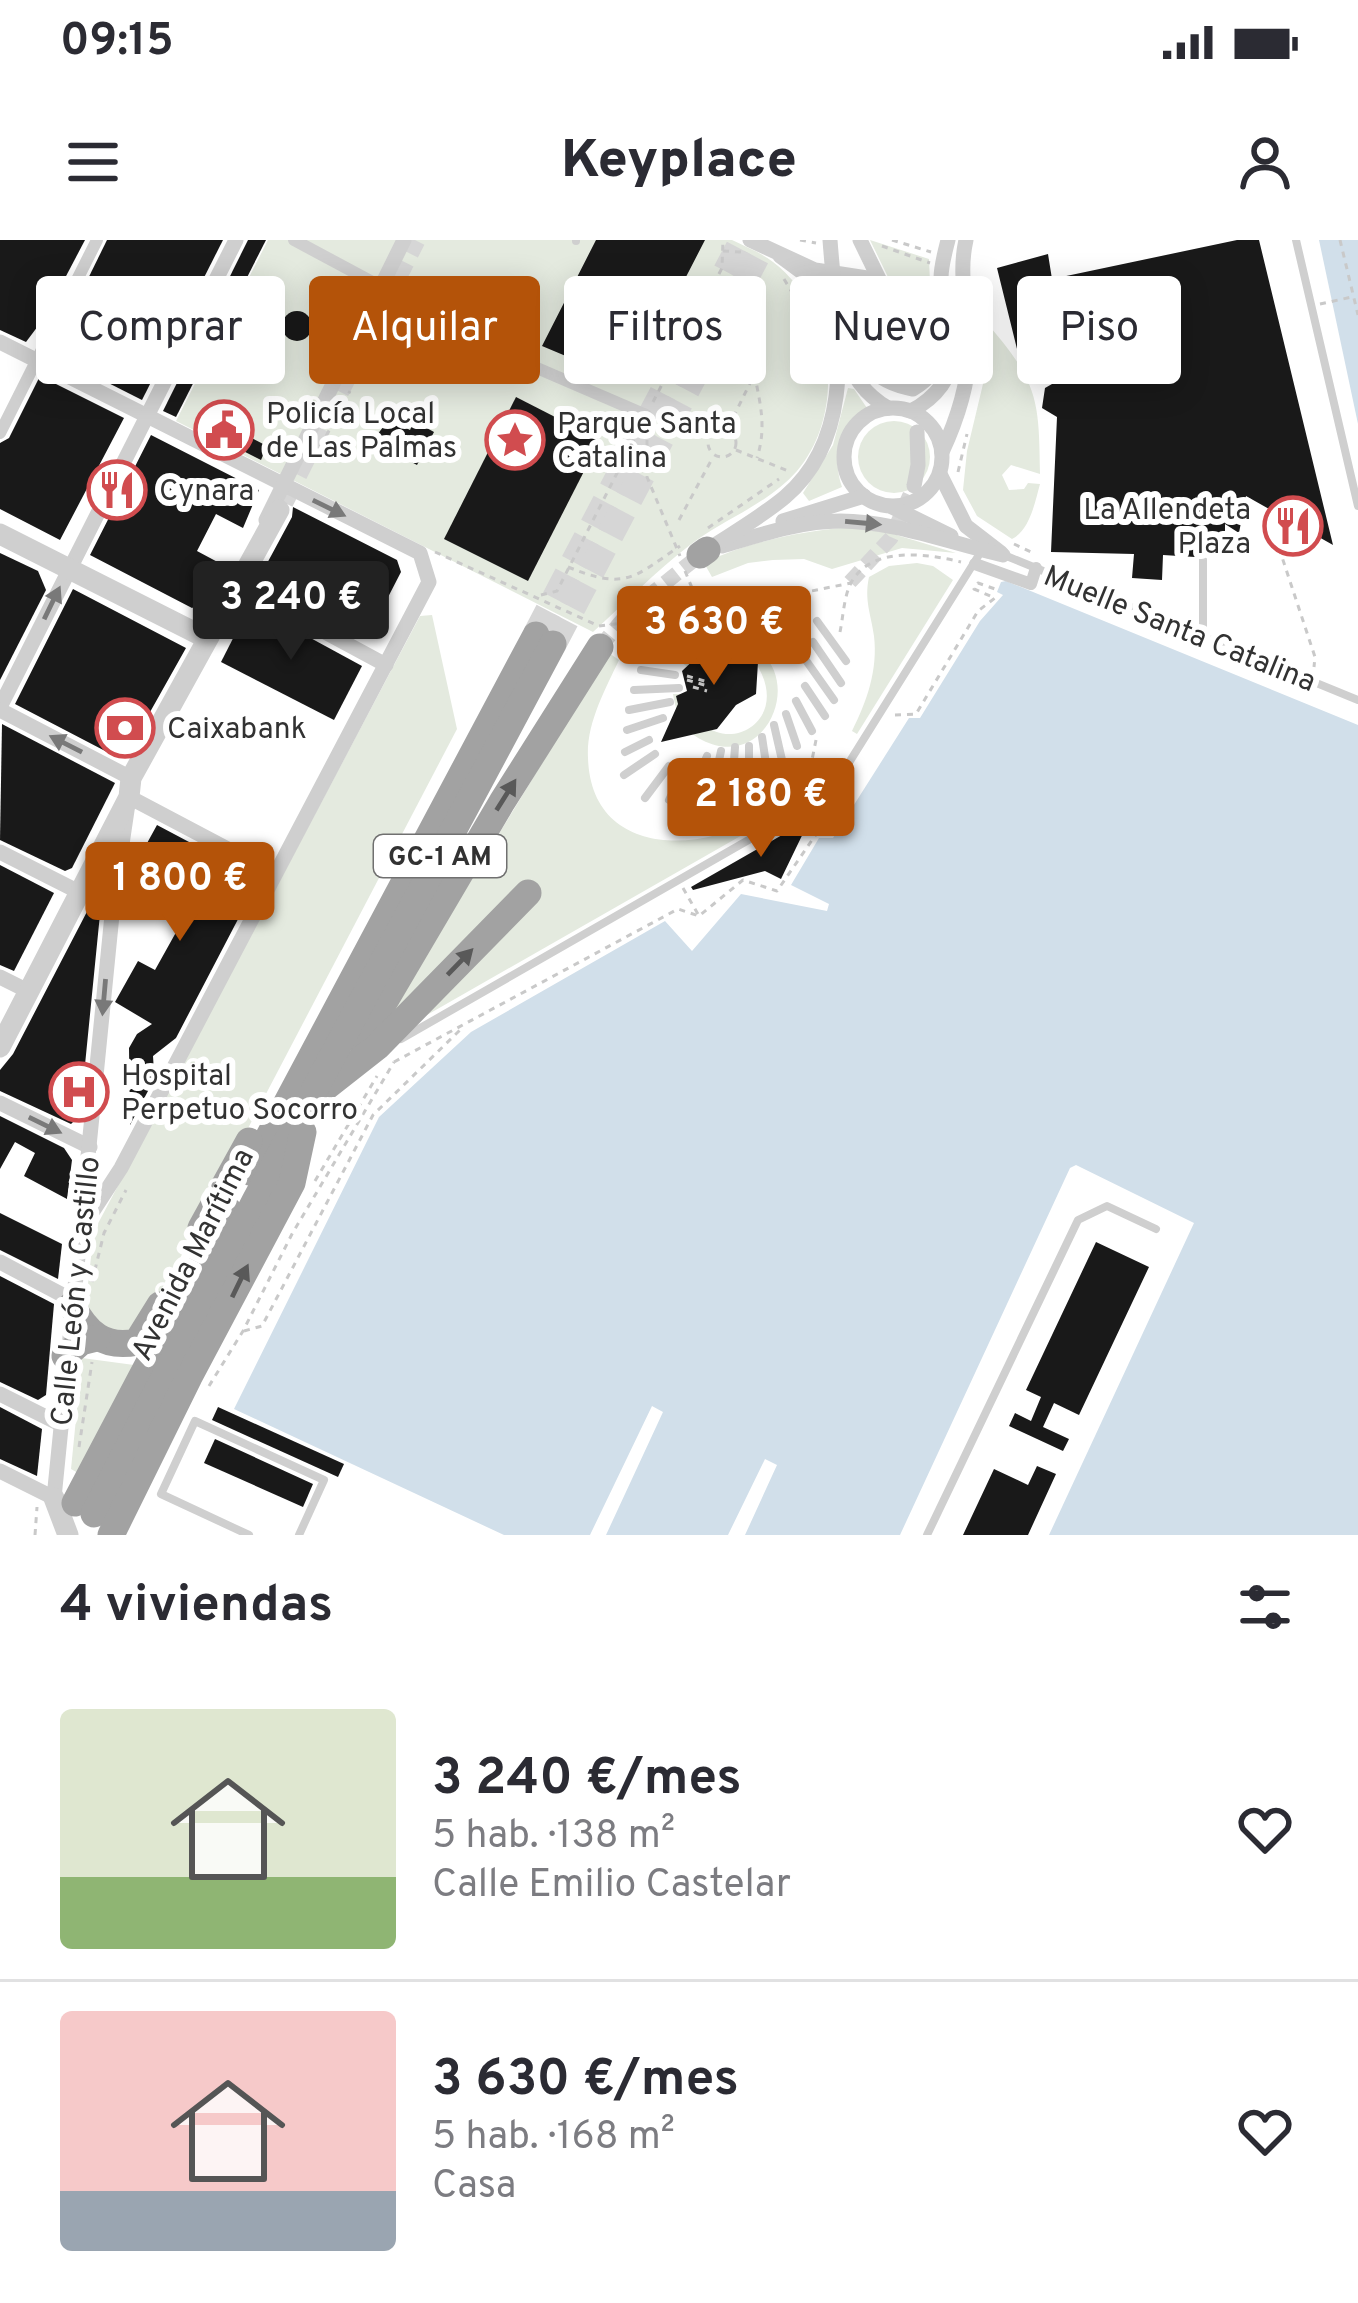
<!DOCTYPE html>
<html lang="es">
<head>
<meta charset="utf-8">
<style>
  body { margin:0; font-family:Overpass,sans-serif; background:#f2f2f3; color:#2b2b33; height:100vh; display:flex; flex-direction:column; font-size:45px; white-space:nowrap }
  * { box-sizing:border-box; margin:0 }
  p { font-size:39px; color:#7c7c81 }
  .icon { flex:none; width:66px; height:66px; fill:none; stroke:currentColor; stroke-width:2; stroke-linecap:round; stroke-linejoin:round }
  .map { position:relative; height:1295px; overflow:hidden }
  .details { display:flex; flex-direction:column; background:#fff; flex:1 }
  .details>* { flex:none }
  .top-card { position:absolute; left:36px; top:36px; width:1287px; height:108px; display:flex; gap:24px }
  .price { position:absolute; translate:-50% -102px; padding:0 27px; border-radius:12px; background:#b45309; color:#fff; font-size:39px; line-height:78px; filter:drop-shadow(0 3px 6px #0008) }
  .price::after { content:''; position:absolute; left:50%; top:72px; width:36px; height:27px; margin-left:-18px; background:inherit; clip-path:polygon(0 0,100% 0,50% 100%) }
  .price.current { background:#222; color:#fff }
  ul { padding:0; list-style:none }
  li { display:flex; align-items:center; gap:36px; height:300px; padding:0 60px }
  li+li { border-top:3px solid #e1e1e2 }
  li span { display:grid; place-items:center; flex:none; width:336px; height:240px; border-radius:12px; color:#555 }
  li>.icon { margin-inline-start:auto }
  span .icon { width:144px; height:144px; fill:#fffc; stroke-width:1 }
  li b { font-size:51px }
  h2 { display:flex; justify-content:space-between; align-items:center; height:144px; padding:0 60px; font-size:51px }
  .tag { padding:0 42px; border-radius:12px; background:#fff; box-shadow:0 6px 30px #0003; font-size:42px; line-height:108px }
  .tag.current { background:#b45309; color:#fff }
  .status { display:flex; justify-content:space-between; align-items:center; height:84px; padding:0 60px; background:#fff; direction:ltr }
  .status svg { height:33px; fill:currentColor }
  header { display:flex; justify-content:space-between; align-items:center; height:156px; padding:0 60px; background:#fff; font-size:54px; font-weight:800 }
  .map>svg:first-child { display:block }
</style>
</head>
<body>
<div class="status"><b>09:15</b><svg viewBox="0 0 49 12"><path d="M0 12V9h3v3zM5 12V6h3v6zM10 12V3h3v9zM15 12V0h3v12zM26 1h20v11H26zM47 4h2v5h-2z"/></svg></div>
<header><svg class="icon" aria-label="menu" viewBox="0 0 24 24"><path d="M4 6h16M4 12h16M4 18h16"/></svg>Keyplace<svg class="icon" aria-label="person" viewBox="0 0 24 24"><circle cx="12" cy="8" r="4"/><path d="M4 21q1-7 8-7t8 7"/></svg></header>
<div class="map">
<svg width="1358" height="1295" viewBox="0 0 1358 1295">
  <rect width="100%" height="100%" fill="#fff"/>
  <!-- green -->
  <g fill="#e4eadf">
    <path d="M268 0H732C746 7 762 13 773 22 835 69 847 172 797 231 767 265 725 278 690 305 656 331 625 363 593 392L176 181Z"/>
    <path d="M870 0 929 19 933 115 918 136 904 70Z"/>
    <path d="M849 43C896 53 898 103 904 143 862 140 857 74 849 43Z"/>
    <path d="M991 88C1039 144 1039 163 1040 234L1011 225 1002 235 1009 250 1024 249 1028 243 1040 244C1035 262 1030 290 1012 299L977 276 963 250 967 211 988 123Z"/>
    <path d="M848 148 854 149 867 168C842 192 831 214 842 247L809 261 803 253 833 205Z"/>
    <circle cx="894" cy="217" r="36"/>
    <path d="M849 287 890 293 956 313 902 308 832 329 804 319 773 320 748 323 712 337 704 323C751 301 798 292 849 287Z"/>
    <path d="M917 323 933 326 953 340 857 494 852 491C867 461 878 430 874 396 871 374 864 360 869 337L889 326Z"/>
    <path d="M432 375 457 489 144 1087 112 1099 85 1070 94 991 420 376Z"/>
    <path d="M717 400C818 398 779 539 702 500 684 491 676 474 673 454H685C708 531 803 485 752 418L692 430 682 423 704 405Z"/>
    <path d="M609 413 619 420C605 450 586 484 588 518 591 612 690 615 754 580L758 586 420 779 376 796Z"/>
    <path d="M82 1118 134 1125 78 1233 71 1229Z"/>
  </g>
  <!-- water -->
  <g fill="#d1dfea">
    <path d="M1319 0H1358V184Z"/>
    <path d="M1006 341 1358 485V1295H1049L1194 983 1076 925 1070 928 900 1295H745L777 1225 765 1219 728 1295H606L663 1172 652 1166 590 1295H504L234 1169 379 877 471 792 665 681 692 711 741 654 827 671 829 664 791 645 819 598H833L909 478H920L980 381 1003 355 997 352 1001 342Z"/>
  </g>
  <!-- building -->
  <g fill="#191919">
    <path d="M0 0H85L44 78 26 102 0 90Z"/>
    <path d="M107 0H223L142 160 51 114Z"/>
    <path d="M248 0H266L176 177 163 171Z"/>
    <path d="M596 0H705L655 97 665 103 655 123 644 117 630 143 542 106Z"/>
    <path d="M1237 0H1259L1333 305 1246 256 1239 293 1225 284V318H1211L1204 309 1195 317 1163 315 1162 340 1132 338 1134 314 1051 312 1057 177 1042 168 1045 148 1059 140 1018 113 997 28 1048 14 1052 39Z"/>
    <circle cx="297" cy="86" r="15"/>
    <path d="M40 136 124 178 60 300 0 269V203L9 198Z"/>
    <path d="M516 157 600 200 528 341 444 299Z"/>
    <path d="M205 174 267 206 261 220 198 188Z"/>
    <path d="M414 181 434 192 417 225 372 201 384 186 395 182 410 190Z"/>
    <path d="M151 195 259 250 243 288 216 274 197 311 225 326 207 360 192 368 90 315Z"/>
    <path d="M293 267 397 320 401 332 369 394 360 397 257 342 292 277Z"/>
    <path d="M0 313 38 331 46 350 0 440Z"/>
    <path d="M73 349 186 408 136 497 121 489 109 513 15 464Z"/>
    <path d="M250 365 362 426 334 480 221 422Z"/>
    <path d="M710 396 731 407 745 408 766 400 758 422 756 454 736 465 717 489 661 502 678 464 676 456 687 451 682 431 701 413Z"/>
    <path d="M2 484 115 543 72 628 65 631 0 600Z"/>
    <path d="M810 579 781 639 765 631 693 650 691 647Z"/>
    <path d="M157 585 259 639 176 798 153 816 154 832 148 851 130 885 129 808 137 794 152 784 115 762 138 721 155 730 189 669 129 636Z"/>
    <path d="M0 625 54 653 14 731 0 725Z"/>
    <path d="M92 662 101 664 80 875 71 884 0 851V830L13 814Z"/>
    <path d="M0 876 64 908 72 920 67 959 24 936 35 913 15 902 0 929Z"/>
    <path d="M0 973 62 1004 58 1039 0 1010Z"/>
    <path d="M1096 1002 1149 1027 1079 1175 1054 1163 1043 1187 1069 1199 1063 1211 1009 1186 1015 1173 1031 1181 1041 1157 1026 1150Z"/>
    <path d="M0 1036 54 1064 46 1155 38 1160 0 1142Z"/>
    <path d="M0 1167 42 1189 37 1236 0 1219Z"/>
    <path d="M218 1167 344 1224 338 1237 212 1180Z"/>
    <path d="M215 1199 313 1244 303 1267 204 1223Z"/>
    <path d="M1037 1226 1056 1234 1028 1295H963L994 1229 1028 1245Z"/>
  </g>
  <g fill="none" stroke-linecap="round" stroke-linejoin="round">
    <!-- minor-tunnel -->
    <g stroke="#d6d6d6" stroke-width="15" stroke-dasharray="15 8" stroke-linecap="butt">
      <path d="M850 342 891 298 914 246"/>
      <path d="M600 407 630 371 700 315"/>
    </g>
    <!-- tertiary-tunnel -->
    <path stroke="#d6d6d6" stroke-width="21" stroke-dasharray="21 10" stroke-linecap="butt" d="M283 262 415 0"/>
    <!-- trunk-tunnel -->
    <g stroke="#d6d6d6" stroke-width="27" stroke-dasharray="27 14" stroke-linecap="butt">
      <path d="M536 395 743 0"/>
      <path d="M553 404 765 0"/>
    </g>
    <!-- path -->
    <g stroke="#c9c9c9" stroke-width="3" stroke-dasharray="6 6" stroke-linecap="butt">
      <path d="M800 0 816 3"/>
      <path d="M892 0 931 12"/>
      <path d="M1340 0 1358 75"/>
      <path d="M882 6 930 23"/>
      <path d="M723 11 741 12"/>
      <path d="M784 39 810 82 821 135"/>
      <path d="M750 62C750 85 750 108 754 131 760 164 767 186 757 218"/>
      <path d="M1320 64 1352 57"/>
      <path d="M983 133 985 95"/>
      <path d="M653 162 722 28 723 0"/>
      <path d="M687 186 707 197"/>
      <path d="M647 188V237L680 316"/>
      <path d="M728 188 753 137"/>
      <circle cx="722" cy="203" r="14"/>
      <path d="M736 210 788 231"/>
      <path d="M315 217 350 151"/>
      <path d="M958 232 967 194"/>
      <path d="M679 280 713 217"/>
      <path d="M708 288 779 239"/>
      <path d="M1014 304 1033 313"/>
      <path d="M1279 308 1315 417 1314 427"/>
      <path d="M435 312 599 386 703 373 851 343"/>
      <path d="M568 327C625 350 632 339 680 306"/>
      <path d="M685 331 702 372"/>
      <path d="M541 355 557 351 641 186"/>
      <path d="M840 392C843 378 844 356 851 343 871 305 928 314 961 322"/>
      <path d="M687 436 708 442"/>
      <path d="M687 440 708 446"/>
      <path d="M693 447 707 451"/>
      <path d="M895 475 916 474 978 371 995 358 974 349 978 343 995 349"/>
      <path d="M816 500 812 520 827 530"/>
      <path d="M683 648 699 676"/>
      <path d="M394 822 678 669 699 676 743 640 777 651 850 545"/>
      <path d="M315 941 377 836"/>
      <path d="M92 1042 104 993 126 950"/>
      <path d="M244 1091 262 1086 373 875 460 790"/>
      <path d="M209 1146 243 1091 292 994 394 822"/>
      <path d="M79 1207 92 1122"/>
      <path d="M35 1295 37 1267"/>
    </g>
    <!-- service -->
    <g stroke="#cfcfcf" stroke-width="8">
      <path d="M1296 0 1358 266"/>
      <path d="M576 1V0"/>
      <path d="M1004 315 1358 460"/>
      <path d="M817 381 846 421"/>
      <path d="M1203 397V317"/>
      <path d="M813 402 841 443"/>
      <path d="M805 419 834 460"/>
      <path d="M641 430 675 435"/>
      <path d="M805 446 825 476"/>
      <path d="M634 450 679 448"/>
      <path d="M796 461 812 491"/>
      <path d="M629 470 670 462"/>
      <path d="M786 474 797 506"/>
      <path d="M774 485 782 520"/>
      <path d="M627 490 663 478"/>
      <path d="M762 497 767 530"/>
      <path d="M749 506V541"/>
      <path d="M625 512 649 500"/>
      <path d="M624 535 655 514"/>
      <path d="M732 550 735 507"/>
      <path d="M645 558 669 526"/>
      <path d="M711 558 721 511"/>
      <path d="M669 560 685 528"/>
      <path d="M689 561 707 516"/>
      <path d="M401 799 822 558 840 537 982 310"/>
      <path d="M249 1295 161 1254 195 1181 324 1240 299 1295"/>
      <path d="M927 1295 1078 980 1107 966 1156 989"/>
    </g>
    <!-- pedestrian -->
    <g stroke="#cfcfcf" stroke-width="12">
      <path d="M294 0 516 119 646 175"/>
      <path d="M0 193 97 0"/>
      <path d="M975 324 1031 344 1036 328"/>
    </g>
    <!-- minor -->
    <g stroke="#cfcfcf" stroke-width="15">
      <path d="M750 0 815 30 867 38 892 65"/>
      <path d="M860 0 902 86 910 135"/>
      <path d="M780 16 803 33 834 89"/>
      <path d="M843 71C860 112 863 140 913 149 962 118 942 86 941 38 941 26 945 12 948 0"/>
      <path d="M0 102 420 313 429 342 121 928 82 988"/>
      <path d="M843 111C853 136 864 154 888 168"/>
      <circle cx="893" cy="217" r="49"/>
      <path d="M911 171C936 158 951 139 954 111"/>
      <path d="M942 212C956 182 968 146 969 112 970 73 957 39 966 0"/>
      <path d="M940 234 966 286 1001 313"/>
      <path d="M914 246 918 225 917 192"/>
      <path d="M892 267 951 296"/>
      <path d="M266 280 404 0"/>
      <path d="M783 281 864 256"/>
      <path d="M722 306C760 295 800 281 840 281 894 281 950 303 1003 315"/>
      <path d="M707 310C733 293 761 277 785 257 860 193 836 86 830 0"/>
      <path d="M247 350 386 425"/>
      <path d="M0 467 236 0"/>
      <path d="M0 470 131 538"/>
      <path d="M0 612 81 653"/>
      <path d="M0 737 28 751"/>
      <path d="M0 863 90 907"/>
      <path d="M0 1022 72 1060"/>
      <path d="M0 1154 62 1185"/>
      <path d="M0 1231 54 1258 113 665 129 557 275 634"/>
    </g>
    <!-- tertiary -->
    <g stroke="#cfcfcf" stroke-width="21">
      <path d="M0 294 206 398"/>
      <path d="M0 807 129 557 131 538 279 270"/>
      <path d="M54 1258 68 1295"/>
    </g>
    <!-- trunk -->
    <g stroke="#a2a2a2" stroke-width="27">
      <path d="M700 315 707 310"/>
      <path d="M355 798 379 771 502 562 600 407"/>
      <path d="M321 851 377 807 528 653"/>
      <path d="M250 932 536 395"/>
      <path d="M201 988 249 901"/>
      <path d="M72 1065C87 1093 104 1109 137 1102L160 1065"/>
      <path d="M65 1116 81 1102 97 1098"/>
      <path d="M75 1263 229 971"/>
      <path d="M94 1274 255 961 553 404"/>
      <path d="M111 1295 189 1137 292 943 303 892"/>
    </g>
  </g>
  <!-- one-way arrows -->
  <defs><path id="oneway-solid" d="M-6-.8H1V-3.2L6.5 0L1 3.2V.8H-6Z" transform="scale(3)"/></defs>
  <g fill="#797979">
    <use href="#oneway-solid" transform="translate(329 268) rotate(26)"/>
    <use href="#oneway-solid" transform="translate(863 283) rotate(5)"/>
    <use href="#oneway-solid" transform="translate(52 363) rotate(-64)"/>
    <use href="#oneway-solid" transform="translate(66 504) rotate(-153)"/>
    <use href="#oneway-solid" transform="translate(104 757) rotate(95)"/>
    <use href="#oneway-solid" transform="translate(45 885) rotate(26)"/>
  </g>
  <g fill="#595959">
    <use href="#oneway-solid" transform="translate(506 555) rotate(-58)"/>
    <use href="#oneway-solid" transform="translate(460 722) rotate(-46)"/>
    <use href="#oneway-solid" transform="translate(240 1041) rotate(-64)"/>
  </g>
  <!-- icons -->
  <defs>
    <g id="civic-ring" transform="scale(3)"><circle r="9.5" fill="#fff" stroke="#d14c4f" stroke-width="1.5"/><path d="M-.6-6.5H3V-4.5H.6V-3L4-1V1h2V6H-6V1h2V-1L-.6-3ZM-1.2 2.5V6h2.4V2.5Z" fill="#d14c4f"/></g>
    <g id="sight-ring" transform="scale(3)"><circle r="9.5" fill="#fff" stroke="#d14c4f" stroke-width="1.5"/><path d="M0-6L1.8-2.2L6-1.7L2.9 1.2L3.7 5.4L0 3.3L-3.7 5.4L-2.9 1.2L-6-1.7L-1.8-2.2Z" fill="#d14c4f"/></g>
    <g id="restaurant-ring" transform="scale(3)"><circle r="9.5" fill="#fff" stroke="#d14c4f" stroke-width="1.5"/><path d="M-5-6h1v4h1v-4h1v4h1v-4h1v5L-1.5 .5V6h-2V.5L-5-1ZM5-6V6H3V1.5H1.5Q1.5-4 5-6Z" fill="#d14c4f"/></g>
    <g id="bank-ring" transform="scale(3)"><circle r="9.5" fill="#fff" stroke="#d14c4f" stroke-width="1.5"/><path d="M-6-4H6V4H-6ZM0-2.3a2.3 2.3 0 1 0 0 4.6a2.3 2.3 0 1 0 0-4.6Z" fill="#d14c4f"/></g>
    <g id="hospital-ring" transform="scale(3)"><circle r="9.5" fill="#fff" stroke="#d14c4f" stroke-width="1.5"/><path d="M-5-5h3v3.5h4V-5h3V5h-3V1.5h-4V5h-3Z" fill="#d14c4f"/></g>
  </defs>
  <g fill-rule="evenodd">
    <use href="#civic-ring" x="224" y="190"/>
    <use href="#sight-ring" x="515" y="200"/>
    <use href="#restaurant-ring" x="117" y="250"/>
    <use href="#restaurant-ring" x="1293" y="286"/>
    <use href="#bank-ring" x="125" y="488"/>
    <use href="#hospital-ring" x="79" y="852"/>
  </g>
  <g text-anchor="middle" stroke-width="12" stroke-linejoin="round" paint-order="stroke">
    <!-- shield labels -->
    <rect fill="#fff" stroke="#707070" stroke-width="3" x="374" y="595" width="132" height="42" rx="9"/>
    <g font-size="27" font-weight="bold" fill="#323232">
      <text x="440" y="625">GC-1 AM</text>
    </g>
    <!-- poi labels -->
    <g font-size="30" fill="#323232" stroke="#fff" text-anchor="start">
      <text x="266" y="183">Policía Local<tspan x="266" dy="34">de Las Palmas</tspan></text>
      <text x="557" y="193">Parque Santa<tspan x="557" dy="34">Catalina</tspan></text>
      <text x="159" y="260">Cynara</text>
      <text x="1251" y="279" text-anchor="end">La Allendeta<tspan x="1251" dy="34">Plaza</tspan></text>
      <text x="167" y="498">Caixabank</text>
      <text x="121" y="845">Hospital<tspan x="121" dy="34">Perpetuo Socorro</tspan></text>
    </g>
    <!-- street labels -->
    <g font-size="30" fill="#323232" stroke="#fff">
      <text transform="translate(1180 388) rotate(22)" y="10">Muelle Santa Catalina</text>
      <text transform="translate(192 1014) rotate(-63)" y="10">Avenida Marítima</text>
      <text transform="translate(75 1051) rotate(-84)" y="10">Calle León y Castillo</text>
    </g>
  </g>
</svg>
<b class="price current" style="left:291px;top:423px">3 240 €</b>
<b class="price" style="left:714px;top:448px">3 630 €</b>
<b class="price" style="left:761px;top:620px">2 180 €</b>
<b class="price" style="left:180px;top:704px">1 800 €</b>
<div class="top-card">
<a class="tag">Comprar</a>
<a class="tag current">Alquilar</a>
<a class="tag">Filtros</a>
<a class="tag">Nuevo</a>
<a class="tag">Piso</a>
</div>
</div>
<section class="details">
<h2>4 viviendas<svg class="icon" aria-label="filters" viewBox="0 0 24 24"><path d="M4 7h16M4 17h16"/><circle cx="9" cy="7" r="2"/><circle cx="15" cy="17" r="2"/></svg></h2>
<ul>
<li><span style="background:linear-gradient(#dfe7d0 70%,#8fb573 0)"><svg class="icon" aria-label="home" viewBox="0 0 24 24"><path d="M3 11l9-7 9 7M6 9v11h12V9"/></svg></span><div><b>3 240 €/mes</b><p>5 hab. · 138 m²</p><p>Calle Emilio Castelar</p></div><svg class="icon" aria-label="heart" viewBox="0 0 24 24"><path d="M12 20l-8-8c-3-5 5-10 8-4 3-6 11-1 8 4z"/></svg></li>
<li><span style="background:linear-gradient(#f6c9c9 75%,#9aa5b1 0)"><svg class="icon" aria-label="home" viewBox="0 0 24 24"><path d="M3 11l9-7 9 7M6 9v11h12V9"/></svg></span><div><b>3 630 €/mes</b><p>5 hab. · 168 m²</p><p>Casa</p></div><svg class="icon" aria-label="heart" viewBox="0 0 24 24"><path d="M12 20l-8-8c-3-5 5-10 8-4 3-6 11-1 8 4z"/></svg></li>
</ul>
</section>
</body>
</html>
